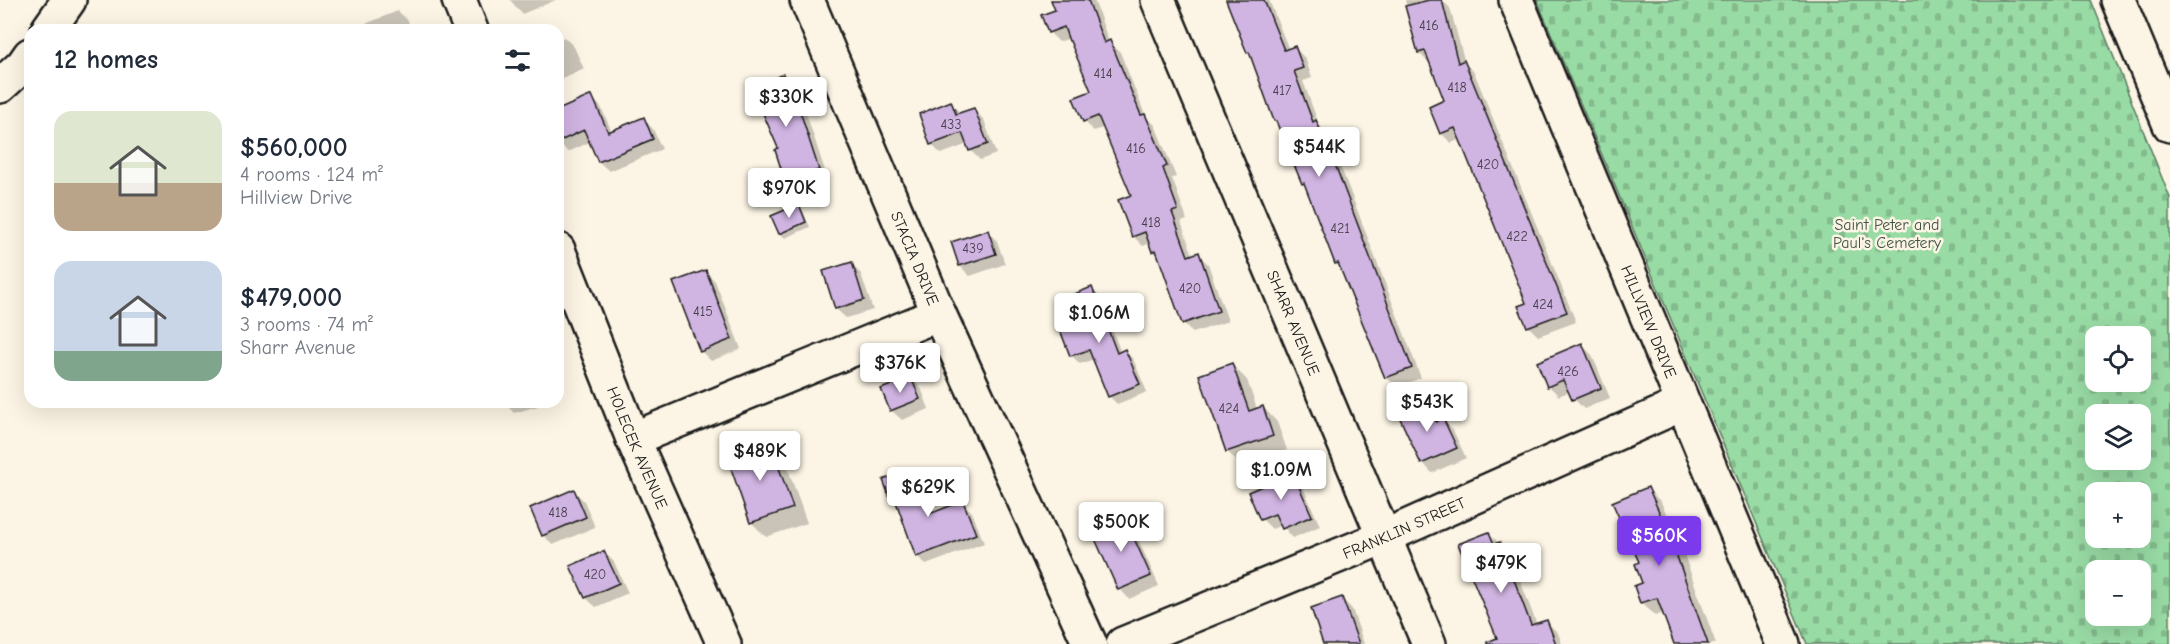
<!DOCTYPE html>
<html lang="en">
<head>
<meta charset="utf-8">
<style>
  body { margin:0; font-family:"Comic Neue",sans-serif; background:#f6f6f7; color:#1f2937; height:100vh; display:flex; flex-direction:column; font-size:22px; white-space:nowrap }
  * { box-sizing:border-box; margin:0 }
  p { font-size:20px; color:#747a83 }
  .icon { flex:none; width:33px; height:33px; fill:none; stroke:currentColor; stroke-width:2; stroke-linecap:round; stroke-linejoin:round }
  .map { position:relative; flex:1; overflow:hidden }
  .sheet { position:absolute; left:24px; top:24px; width:540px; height:384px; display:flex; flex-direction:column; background:#fff; border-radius:18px; box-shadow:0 6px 24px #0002 }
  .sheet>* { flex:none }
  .fabs { position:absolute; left:2085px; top:326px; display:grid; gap:12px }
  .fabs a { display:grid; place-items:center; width:66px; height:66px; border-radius:12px; background:#fff; box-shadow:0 6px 24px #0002; font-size:30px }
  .price { position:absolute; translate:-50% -51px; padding:0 14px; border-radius:6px; background:#fff; color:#222; font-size:20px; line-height:39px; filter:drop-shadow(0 2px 3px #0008) }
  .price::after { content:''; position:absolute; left:50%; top:36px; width:18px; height:14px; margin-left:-9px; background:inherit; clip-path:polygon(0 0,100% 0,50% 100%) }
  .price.on { background:#7c3aed; color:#fff }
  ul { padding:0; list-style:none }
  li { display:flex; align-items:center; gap:18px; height:150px; padding:0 30px }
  li span { display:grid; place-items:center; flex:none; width:168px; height:120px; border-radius:18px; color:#555 }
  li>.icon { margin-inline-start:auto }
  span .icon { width:72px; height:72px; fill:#fffc; stroke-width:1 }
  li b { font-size:26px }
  h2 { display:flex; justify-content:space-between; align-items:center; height:72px; padding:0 30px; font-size:26px }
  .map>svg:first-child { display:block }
</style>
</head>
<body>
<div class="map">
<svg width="2170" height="644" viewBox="0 0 2170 644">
  <defs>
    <pattern id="cemetery-stones" width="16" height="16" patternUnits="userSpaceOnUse" patternTransform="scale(1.5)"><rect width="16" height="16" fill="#99dba5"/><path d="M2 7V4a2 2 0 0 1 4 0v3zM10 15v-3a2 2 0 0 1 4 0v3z" fill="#83bb8d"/></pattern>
  </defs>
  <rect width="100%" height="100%" fill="#fcf5e5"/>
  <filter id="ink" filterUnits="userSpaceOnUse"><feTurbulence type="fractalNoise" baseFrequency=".0167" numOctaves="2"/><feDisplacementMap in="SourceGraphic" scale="12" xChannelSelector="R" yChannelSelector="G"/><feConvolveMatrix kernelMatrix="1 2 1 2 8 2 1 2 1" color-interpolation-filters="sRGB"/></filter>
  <g filter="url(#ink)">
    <!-- cemetery -->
    <path fill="url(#cemetery-stones)" stroke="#5a7c60" stroke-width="1.5" fill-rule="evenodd" d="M1537 0H2091L2170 198V644H1807ZM2096 336H2140V381H2096ZM2096 414H2140V459H2096ZM2096 492H2140V537H2096ZM2096 570H2140V615H2096Z"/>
    <!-- shadow -->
    <g fill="#0003">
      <path d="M510 0H556L522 14Z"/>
      <path d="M1053 0H1094L1109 42 1120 52 1146 117 1155 125 1176 177 1172 178 1187 220 1181 222 1193 256 1198 254 1208 264 1228 321 1193 333 1183 323 1161 258 1153 251 1150 243 1143 246 1133 236V196L1105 127 1094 131 1084 121 1093 92 1070 38 1059 42 1049 32 1057 11Z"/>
      <path d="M1228 0H1269L1289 50 1295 48 1305 58 1312 78 1303 81 1319 125 1326 132 1345 178 1421 378 1397 387 1387 378 1342 269 1336 263 1307 187 1304 183 1279 124 1275 121 1252 56 1248 52Z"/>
      <path d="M1405 0H1442L1450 8 1465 63 1474 72 1576 322 1538 336 1528 326V303L1461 139 1451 143 1441 133 1446 101 1431 62 1429 63 1419 53Z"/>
      <path d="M398 11 408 21 412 30H367L365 24Z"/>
      <path d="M564 37 574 47 584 69 558 80V40Z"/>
      <path d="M783 75 793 85 808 119 828 180 797 190 787 181 777 151 781 149Z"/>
      <path d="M591 97 601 107 612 132 643 119 653 129 662 149 609 171 599 162 590 142 568 152 558 142V112Z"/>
      <path d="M951 103 960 113 974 110 984 120 996 154 980 160 970 150 968 144 941 154 931 144Z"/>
      <path d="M798 206 803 211 810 227 785 238 780 233Z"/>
      <path d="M987 231 997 241 1005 264 970 276 960 266 953 243Z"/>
      <path d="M851 264 861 274 873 310 846 318 836 309Z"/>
      <path d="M705 271 715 281 741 349 711 361 701 351Z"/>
      <path d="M1092 289 1100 297 1121 353 1125 351 1133 359 1147 392 1117 404 1109 396 1094 359 1080 364 1072 356 1062 331 1081 324Z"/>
      <path d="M1582 345 1592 355 1610 398 1584 409 1574 399 1570 391 1559 396 1549 386Z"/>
      <path d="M1232 365 1247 380 1257 409 1263 407 1277 422 1287 450 1241 466 1227 451Z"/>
      <path d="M911 378 921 388 929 409 902 420 892 411 883 390Z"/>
      <path d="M503 402H537L538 406 514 413Z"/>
      <path d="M1426 403 1436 413 1440 422 1443 420 1453 430 1466 458 1432 473 1423 463 1400 415Z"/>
      <path d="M769 443 784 458 807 523 766 537 751 522Z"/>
      <path d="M907 472 916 481 923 500 934 514 963 503 972 512 984 543 926 565 917 556 899 507 892 500Z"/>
      <path d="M1292 475 1302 485 1320 526 1293 538 1282 525 1272 529 1262 519Z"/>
      <path d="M1647 488 1661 502 1682 549 1716 644H1675L1664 613 1655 616 1642 603 1636 587 1644 584 1641 563Z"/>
      <path d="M574 491 584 501 595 527 553 545 543 535Z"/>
      <path d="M1123 518 1133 528 1159 586 1129 599 1120 589Z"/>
      <path d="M1489 533 1511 556 1537 625 1546 621 1558 633 1562 644H1502Z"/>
      <path d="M604 552 614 562 628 593 596 607 586 598 572 567Z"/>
      <path d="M1342 599 1352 609 1364 644H1325Z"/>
    </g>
    <!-- building -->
    <g fill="#d0b4e2" stroke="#1c1c1c" stroke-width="1.5">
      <path d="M1051 0H1088L1104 43 1110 40 1141 115 1145 114 1167 166 1163 168 1178 210 1172 212 1188 256 1199 252 1219 311 1182 324 1156 250 1152 252 1145 232 1132 237 1118 200 1131 195 1098 116 1083 122 1073 98 1091 91 1070 41H1069L1064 27 1048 33 1041 15 1055 10Z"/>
      <path d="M1226 0H1264L1284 50 1295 46 1303 68 1294 71 1313 122 1316 120 1336 167 1412 368 1385 378 1338 263 1335 264 1304 183 1302 184 1276 121H1274L1249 52 1247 53Z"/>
      <path d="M1429 0H1442L1458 63 1464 60 1567 312 1527 327 1518 306 1526 303 1455 128 1440 134 1429 107 1444 100 1425 51 1418 53 1405 6Z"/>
      <path d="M783 74 799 108 819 170 785 181 775 150 778 148 752 88Z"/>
      <path d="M592 95 608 132 644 117 653 139 598 162 584 130 558 142V110Z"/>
      <path d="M951 101 956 114 974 108 988 144 969 151 962 133 930 145 919 114Z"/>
      <path d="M799 204 806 222 779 234 771 216Z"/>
      <path d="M988 230 996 254 959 266 951 242Z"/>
      <path d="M852 262 864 300 835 309 823 271Z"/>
      <path d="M706 270 732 339 700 352 673 282Z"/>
      <path d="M1092 287 1117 353 1125 349 1140 384 1108 397 1089 350 1070 356 1060 330 1079 323 1069 296Z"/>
      <path d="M1582 343 1601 388 1572 400 1563 380 1547 387 1537 362Z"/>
      <path d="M1232 363 1249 411 1263 406 1273 436 1226 452 1199 375Z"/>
      <path d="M911 377 920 399 890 411 881 389Z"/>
      <path d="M1426 401 1436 422 1443 418 1457 448 1421 464 1398 414Z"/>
      <path d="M770 442 793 508 750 523 727 457Z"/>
      <path d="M907 470 919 500 924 499 929 514 963 501 976 534 916 557 895 499 891 501 883 480Z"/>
      <path d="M1293 473 1312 516 1282 529 1275 514 1260 520 1248 492Z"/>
      <path d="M1648 487 1669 534 1708 644H1674L1657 598 1640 603 1634 586 1642 583 1635 564 1639 562 1612 502Z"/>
      <path d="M574 489 586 517 542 536 530 508Z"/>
      <path d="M1124 516 1151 576 1118 590 1091 530Z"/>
      <path d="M1489 532 1494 544 1500 542 1531 625 1547 620 1556 644H1487V642L1497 638 1458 544Z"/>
      <path d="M604 551 619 583 585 598 570 566Z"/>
      <path d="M1342 597 1359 644H1323L1311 608Z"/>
    </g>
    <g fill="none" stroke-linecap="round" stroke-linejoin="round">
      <!-- minor casing -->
      <g stroke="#1c1c1c" stroke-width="38">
        <g id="minor">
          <path d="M459 0 471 30"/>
          <path id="s1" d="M807 0 939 314 1090 644"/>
          <path id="s2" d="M1158 0 1429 644"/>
          <path id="s3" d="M1516 0 1783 644"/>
          <path d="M2118 0 2170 125"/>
          <path d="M48 30 69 0"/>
          <path d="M0 86 23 65 30 55"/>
          <path id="s4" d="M558 250 633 439 724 644"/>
          <path d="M633 439 939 314"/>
          <path id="s5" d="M1123 644 1384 537 1682 404"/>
        </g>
      </g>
      <!-- minor -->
      <use href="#minor" stroke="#fcf5e5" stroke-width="33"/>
    </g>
  </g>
  <g text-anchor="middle" stroke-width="5" stroke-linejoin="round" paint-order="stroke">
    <!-- number labels -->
    <g font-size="14" fill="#49424e">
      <text x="1429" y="30">416</text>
      <text x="1103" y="78">414</text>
      <text x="1457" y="92">418</text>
      <text x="1282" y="95">417</text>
      <text x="951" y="129">433</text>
      <text x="1136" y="153">416</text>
      <text x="1488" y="169">420</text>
      <text x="1151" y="227">418</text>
      <text x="1340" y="233">421</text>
      <text x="1517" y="241">422</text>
      <text x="973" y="253">439</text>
      <text x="1190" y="293">420</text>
      <text x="1543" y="309">424</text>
      <text x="703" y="316">415</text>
      <text x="1568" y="376">426</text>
      <text x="1229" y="413">424</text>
      <text x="558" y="517">418</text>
      <text x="595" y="579">420</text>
    </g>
    <!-- park labels -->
    <g font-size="16" fill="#425545" stroke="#fcf5e5">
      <text x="1887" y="230">Saint Peter and<tspan x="1887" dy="18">Paul's Cemetery</tspan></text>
    </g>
    <!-- street labels -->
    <g font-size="16" fill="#1c1c1c" stroke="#fcf5e5">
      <text dy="6" stroke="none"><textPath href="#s1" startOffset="280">STACIA DRIVE</textPath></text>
      <text dy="6" stroke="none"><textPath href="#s2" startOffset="350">SHARR AVENUE</textPath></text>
      <text dy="6" stroke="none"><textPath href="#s3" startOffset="348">HILLVIEW DRIVE</textPath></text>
      <text dy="6" stroke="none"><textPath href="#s4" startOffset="213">HOLECEK AVENUE</textPath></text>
      <text dy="6" stroke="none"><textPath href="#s5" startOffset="304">FRANKLIN STREET</textPath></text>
    </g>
  </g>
</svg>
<div class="fabs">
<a><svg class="icon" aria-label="locate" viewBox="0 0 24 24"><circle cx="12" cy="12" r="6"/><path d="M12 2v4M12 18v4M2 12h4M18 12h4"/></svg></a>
<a><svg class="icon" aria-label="layers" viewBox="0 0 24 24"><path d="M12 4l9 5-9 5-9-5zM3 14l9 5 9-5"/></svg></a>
<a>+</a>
<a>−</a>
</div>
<b class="price" style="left:786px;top:128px">$330K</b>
<b class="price" style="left:1319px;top:178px">$544K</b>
<b class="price" style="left:789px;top:219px">$970K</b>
<b class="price" style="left:1099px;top:344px">$1.06M</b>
<b class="price" style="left:900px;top:394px">$376K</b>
<b class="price" style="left:1427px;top:433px">$543K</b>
<b class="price" style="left:760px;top:482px">$489K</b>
<b class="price" style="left:1281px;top:501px">$1.09M</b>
<b class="price" style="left:928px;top:518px">$629K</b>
<b class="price" style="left:1121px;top:553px">$500K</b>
<b class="price on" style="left:1659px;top:567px">$560K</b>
<b class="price" style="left:1501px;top:594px">$479K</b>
<section class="sheet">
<h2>12 homes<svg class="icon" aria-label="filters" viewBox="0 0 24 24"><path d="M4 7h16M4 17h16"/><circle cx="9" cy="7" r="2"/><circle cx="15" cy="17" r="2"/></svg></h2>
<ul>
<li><span style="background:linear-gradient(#dfe7d0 60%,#b9a48a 0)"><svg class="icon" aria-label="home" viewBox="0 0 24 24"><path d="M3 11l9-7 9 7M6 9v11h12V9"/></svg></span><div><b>$560,000</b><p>4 rooms · 124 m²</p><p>Hillview Drive</p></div></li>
<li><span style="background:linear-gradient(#c9d6e8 75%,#7fa58c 0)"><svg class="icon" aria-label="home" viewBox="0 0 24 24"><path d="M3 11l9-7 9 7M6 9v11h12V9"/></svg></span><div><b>$479,000</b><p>3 rooms · 74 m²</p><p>Sharr Avenue</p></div></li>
</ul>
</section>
</div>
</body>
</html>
